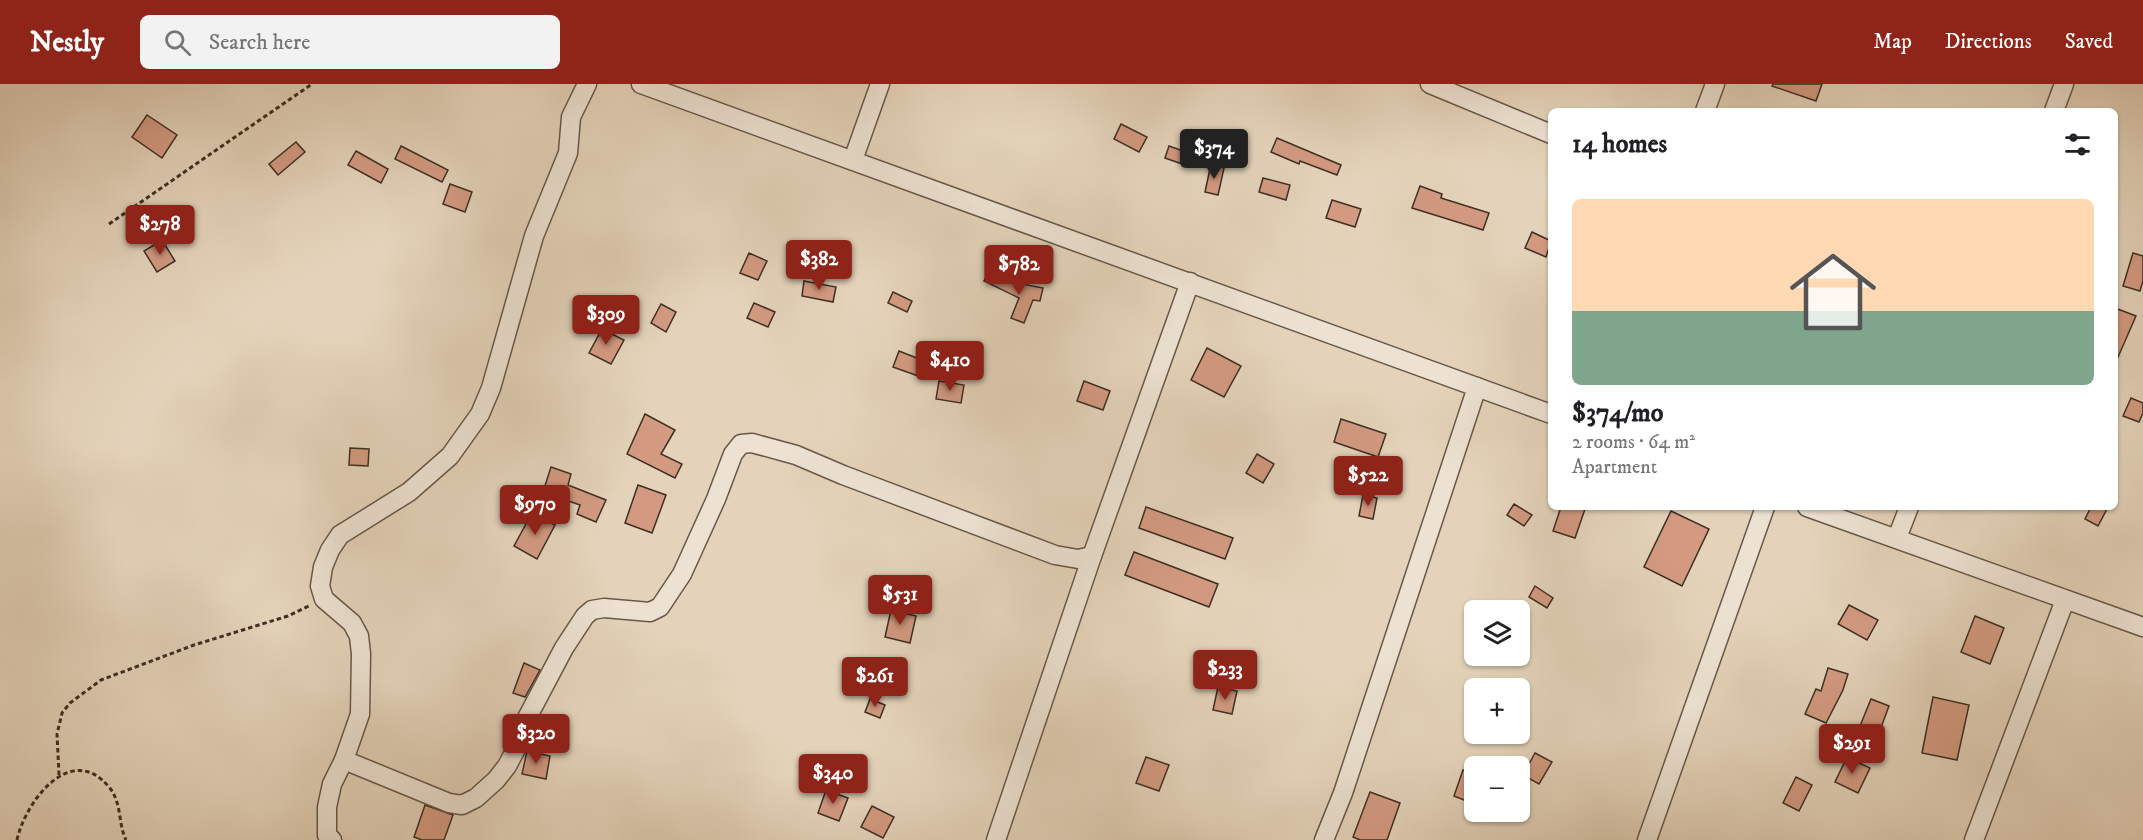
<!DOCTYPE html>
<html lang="en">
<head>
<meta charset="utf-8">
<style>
  body { margin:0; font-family:"IM FELL DW Pica",serif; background:#f2f2f2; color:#202124; height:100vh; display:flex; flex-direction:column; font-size:22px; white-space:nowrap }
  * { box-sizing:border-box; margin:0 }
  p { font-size:20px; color:#757577 }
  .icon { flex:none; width:33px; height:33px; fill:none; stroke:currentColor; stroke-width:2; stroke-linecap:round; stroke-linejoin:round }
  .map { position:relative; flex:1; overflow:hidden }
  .details { position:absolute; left:1548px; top:24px; width:570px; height:402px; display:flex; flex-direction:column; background:#fff; border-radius:9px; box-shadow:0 2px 4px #0004 }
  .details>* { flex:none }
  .buttons { position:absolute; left:1464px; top:516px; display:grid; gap:12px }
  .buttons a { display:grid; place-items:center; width:66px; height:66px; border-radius:9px; background:#fff; box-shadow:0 2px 4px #0004; font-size:30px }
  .price { position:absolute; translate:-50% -51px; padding:0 14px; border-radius:6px; background:#8f2418; color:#fff; font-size:20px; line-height:39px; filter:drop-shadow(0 2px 3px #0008) }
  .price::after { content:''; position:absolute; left:50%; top:36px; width:18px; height:14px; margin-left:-9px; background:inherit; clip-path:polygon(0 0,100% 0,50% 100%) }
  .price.active { background:#222; color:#fff }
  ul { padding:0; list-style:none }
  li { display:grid; align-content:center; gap:12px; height:318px; padding:0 24px }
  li+li { border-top:2px solid #e0e0e0 }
  li span { display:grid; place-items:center; height:186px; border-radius:9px; color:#555 }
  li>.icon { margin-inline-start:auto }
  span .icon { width:108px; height:108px; fill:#fffc; stroke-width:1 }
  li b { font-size:26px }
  h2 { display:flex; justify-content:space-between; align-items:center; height:72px; padding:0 24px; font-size:26px }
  header { display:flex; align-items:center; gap:36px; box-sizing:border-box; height:84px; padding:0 30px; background:#8f2418; color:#fff }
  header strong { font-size:28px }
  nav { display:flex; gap:33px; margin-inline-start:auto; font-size:21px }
  .search { width:420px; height:54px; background:#f2f2f2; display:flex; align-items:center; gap:15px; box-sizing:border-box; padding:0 21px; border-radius:9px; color:#757577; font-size:22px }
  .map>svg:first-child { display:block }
</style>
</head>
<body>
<header>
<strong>Nestly</strong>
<div class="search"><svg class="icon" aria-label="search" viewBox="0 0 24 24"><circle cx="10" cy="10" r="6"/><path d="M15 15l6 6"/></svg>Search here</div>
<nav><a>Map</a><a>Directions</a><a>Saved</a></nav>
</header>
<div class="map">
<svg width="2143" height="756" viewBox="0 0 2143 756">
  <rect width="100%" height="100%" fill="#e4d3ba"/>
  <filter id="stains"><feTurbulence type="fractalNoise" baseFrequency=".00333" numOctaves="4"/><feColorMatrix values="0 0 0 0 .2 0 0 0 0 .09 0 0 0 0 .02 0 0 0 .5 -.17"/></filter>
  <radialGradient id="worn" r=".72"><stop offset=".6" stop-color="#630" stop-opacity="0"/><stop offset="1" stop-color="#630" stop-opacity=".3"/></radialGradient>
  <!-- building -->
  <g fill="#d39a81" stroke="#3d2f23" stroke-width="1.5">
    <path d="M1773 0H1822L1816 17 1772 2Z"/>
    <path d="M147 31 177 51 162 74 132 53Z"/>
    <path d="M1121 40 1147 53 1139 68 1114 55Z"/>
    <path d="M1277 54 1341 81 1337 91 1300 77 1299 80 1271 68Z"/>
    <path d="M296 58 305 68 278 91 269 80Z"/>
    <path d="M401 62 448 86 442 98 395 75Z"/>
    <path d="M1169 62 1189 69 1185 81 1165 74Z"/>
    <path d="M356 67 388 85 381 99 348 81Z"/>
    <path d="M1211 80 1224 84 1218 111 1205 108Z"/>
    <path d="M1263 94 1290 101 1286 116 1259 108Z"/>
    <path d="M450 100 472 108 465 128 443 120Z"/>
    <path d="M1420 102 1442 110 1441 114 1489 129 1483 146 1412 124Z"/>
    <path d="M1332 116 1361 125 1355 143 1326 134Z"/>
    <path d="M1532 148 1551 157 1546 173 1525 164Z"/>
    <path d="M162 156 175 177 157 188 144 167Z"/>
    <path d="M749 169 767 177 758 196 740 189Z"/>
    <path d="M2133 169 2143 172V197L2140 207 2123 202Z"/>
    <path d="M986 193 1043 204 1040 217 1033 216 1024 239 1011 234 1019 214 984 197Z"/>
    <path d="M804 197 836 203 833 218 802 212Z"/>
    <path d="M893 208 912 217 907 228 888 219Z"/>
    <path d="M754 219 775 228 768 243 747 234Z"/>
    <path d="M661 220 676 228 666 248 651 239Z"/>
    <path d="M2115 224 2136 232 2115 280Z"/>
    <path d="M602 245 624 256 611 280 589 269Z"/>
    <path d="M1207 264 1241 282 1224 313 1191 296Z"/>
    <path d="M899 267 927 278 921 293 893 283Z"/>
    <path d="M939 297 964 301 961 319 936 315Z"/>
    <path d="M1084 297 1110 307 1103 326 1077 317Z"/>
    <path d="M2131 314 2143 319V329L2139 338 2123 332Z"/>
    <path d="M645 330 675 346 661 370 682 380 675 394 627 370Z"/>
    <path d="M1341 335 1386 350 1378 373 1334 358Z"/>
    <path d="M350 364 369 365 368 382 349 381Z"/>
    <path d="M1257 370 1274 380 1263 399 1246 389Z"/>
    <path d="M551 383 571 390 568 401 606 416 596 438 577 430 580 421 543 408Z"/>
    <path d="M638 401 666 411 652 449 625 439Z"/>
    <path d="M1363 411 1377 414 1373 435 1359 432Z"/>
    <path d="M1514 420 1532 431 1524 442 1507 431Z"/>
    <path d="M1146 423 1233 454 1225 475 1139 444Z"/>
    <path d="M1561 423H1578L1585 425 1575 454 1553 447Z"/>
    <path d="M2091 423H2108L2098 442 2085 435Z"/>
    <path d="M1671 427 1709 445 1682 502 1644 483Z"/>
    <path d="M532 429 555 441 537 475 514 462Z"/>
    <path d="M1134 468 1218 500 1209 523 1125 491Z"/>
    <path d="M1535 502 1553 514 1547 524 1529 513Z"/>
    <path d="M1849 521 1878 536 1867 556 1838 540Z"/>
    <path d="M891 526 916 532 910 559 885 553Z"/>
    <path d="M1975 532 2004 544 1990 580 1961 568Z"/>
    <path d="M524 579 540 586 525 613 513 609Z"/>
    <path d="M1828 584 1848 590 1843 606 1826 639 1805 630 1816 605 1821 607Z"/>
    <path d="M1218 603 1237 607 1232 630 1213 626Z"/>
    <path d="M1933 613 1969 621 1957 676 1922 669Z"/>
    <path d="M870 615 885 621 880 634 865 628Z"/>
    <path d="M1871 615 1889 622 1879 649 1860 642Z"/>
    <path d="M527 667 550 672 546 695 522 690Z"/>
    <path d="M1535 669 1552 678 1539 700 1523 691Z"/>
    <path d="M1146 673 1169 681 1159 707 1136 699Z"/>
    <path d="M1847 673 1870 684 1858 709 1835 698Z"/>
    <path d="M1463 686 1474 690V720L1454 712Z"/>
    <path d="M1796 693 1812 701 1799 727 1783 719Z"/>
    <path d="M826 706 848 714 839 737 818 729Z"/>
    <path d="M1370 708 1400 719 1387 756H1360L1353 753Z"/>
    <path d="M425 721 453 731 444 756H422L414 753Z"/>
    <path d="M872 722 894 733 883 754 861 743Z"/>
  </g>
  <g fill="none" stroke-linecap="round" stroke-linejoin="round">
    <!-- minor casing -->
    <g stroke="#675849" stroke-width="21">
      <g id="minor">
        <path d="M641 0 1551 330"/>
        <path d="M1430 0 1551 50"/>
        <path d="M1705 27 1715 0"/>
        <path d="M2054 27 2064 0"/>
        <path d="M853 76 880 0"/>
        <path d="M1807 423 2143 543"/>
        <path d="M1897 454 1909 423"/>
        <path d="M344 676 449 719 462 721 476 714 496 696 507 682 518 661 527 634 564 564 585 532 592 526 604 524 650 528 660 523 682 490 716 415 733 370 741 360 752 359 796 371 843 391 1055 471 1078 475 1092 472"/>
        <path d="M332 756 327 751V723L332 700 344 676 360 630 361 570 359 552 352 539 324 515 320 502 323 483 330 466 340 451 409 408 450 372 480 330 491 304 534 152 568 69 571 33 587 0"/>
        <path d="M996 756 1092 472 1190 198"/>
        <path d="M1324 756 1343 709 1477 303"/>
        <path d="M1647 756 1765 423"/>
        <path d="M1974 756 2065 516"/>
      </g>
    </g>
    <!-- path -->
    <g stroke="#3d2f23" stroke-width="3" stroke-dasharray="4.5 3" stroke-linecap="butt">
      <path d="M109 140 312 0"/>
      <path d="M59 691 57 650 62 629 70 619 101 596 194 561 288 532 311 521"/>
      <path d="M17 756C25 718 71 657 109 703 122 718 118 740 126 756"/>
    </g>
    <!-- minor -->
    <use href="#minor" stroke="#ede2d2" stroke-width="18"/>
  </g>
  <rect width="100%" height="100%" filter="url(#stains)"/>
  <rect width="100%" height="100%" fill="url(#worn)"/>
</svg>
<div class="buttons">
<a><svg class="icon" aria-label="layers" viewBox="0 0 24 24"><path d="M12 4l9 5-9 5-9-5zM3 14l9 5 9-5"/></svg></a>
<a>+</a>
<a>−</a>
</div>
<b class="price active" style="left:1214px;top:96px">$374</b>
<b class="price" style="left:160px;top:172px">$278</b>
<b class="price" style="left:819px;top:207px">$382</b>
<b class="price" style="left:1019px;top:212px">$782</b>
<b class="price" style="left:606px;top:262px">$309</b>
<b class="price" style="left:950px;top:308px">$410</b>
<b class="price" style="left:1368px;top:423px">$522</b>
<b class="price" style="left:535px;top:452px">$970</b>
<b class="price" style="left:900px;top:542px">$531</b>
<b class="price" style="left:1225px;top:617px">$233</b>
<b class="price" style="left:875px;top:624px">$261</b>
<b class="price" style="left:536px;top:681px">$320</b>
<b class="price" style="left:1852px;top:691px">$291</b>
<b class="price" style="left:833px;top:721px">$340</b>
<section class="details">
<h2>14 homes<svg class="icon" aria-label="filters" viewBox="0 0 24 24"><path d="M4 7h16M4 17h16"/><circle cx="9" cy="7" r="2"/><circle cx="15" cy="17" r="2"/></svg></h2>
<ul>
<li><span style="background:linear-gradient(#ffd9b3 60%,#7fa58c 0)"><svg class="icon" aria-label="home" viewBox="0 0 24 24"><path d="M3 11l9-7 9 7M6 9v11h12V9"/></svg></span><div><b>$374/mo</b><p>2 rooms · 64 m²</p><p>Apartment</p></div></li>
</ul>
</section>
</div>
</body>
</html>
